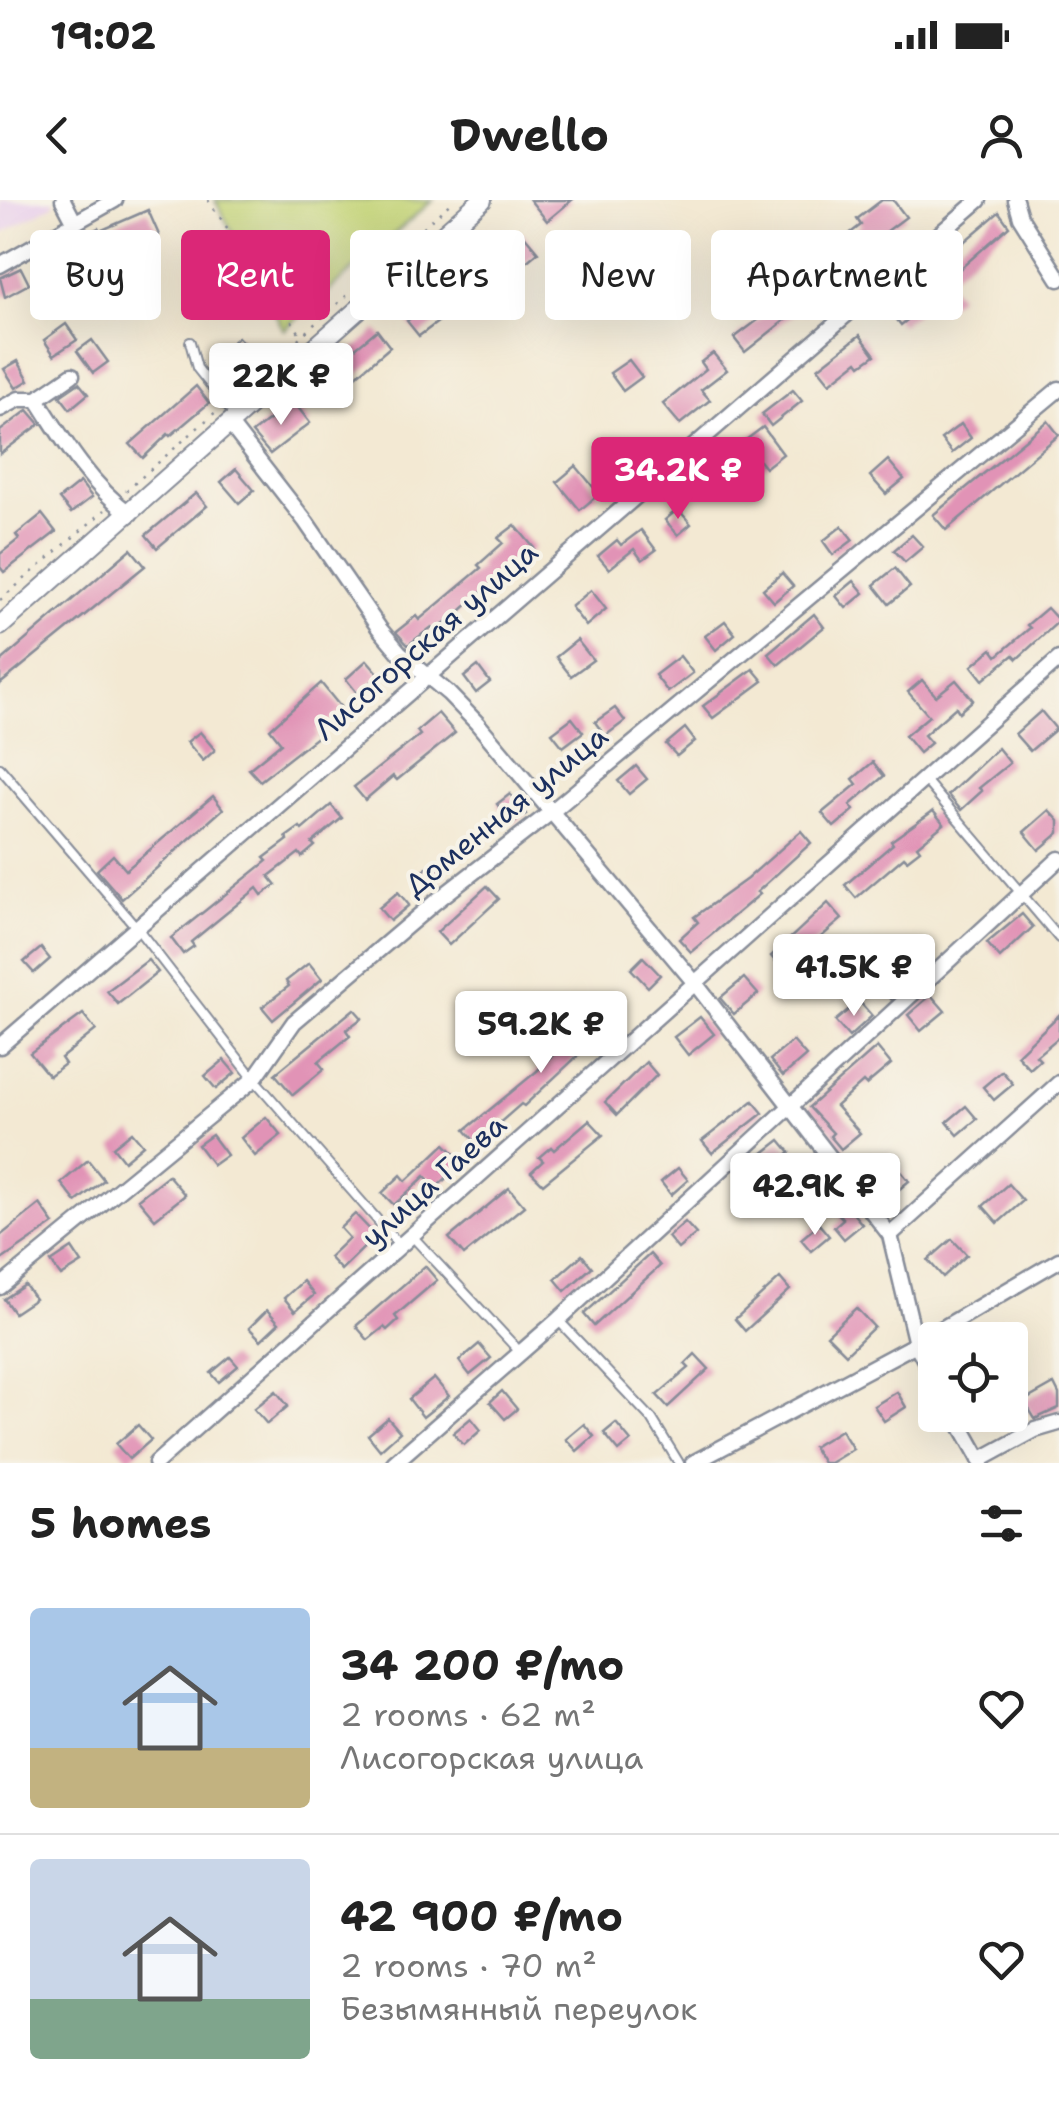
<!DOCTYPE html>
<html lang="en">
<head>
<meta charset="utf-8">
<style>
  body { margin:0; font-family:"Shantell Sans",sans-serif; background:#f2f2f2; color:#222; height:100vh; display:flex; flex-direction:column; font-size:38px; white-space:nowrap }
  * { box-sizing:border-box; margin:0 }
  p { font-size:32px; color:#767676 }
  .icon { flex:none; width:55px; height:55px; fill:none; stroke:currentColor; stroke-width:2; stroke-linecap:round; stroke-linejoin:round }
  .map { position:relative; height:1263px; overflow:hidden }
  .details { display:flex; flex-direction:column; background:#fff; flex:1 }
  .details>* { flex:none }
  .guide { position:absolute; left:30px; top:30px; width:1000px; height:90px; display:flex; gap:20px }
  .controls { position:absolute; left:918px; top:1122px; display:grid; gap:20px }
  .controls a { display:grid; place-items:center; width:110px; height:110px; border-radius:10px; background:#fff; box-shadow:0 10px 40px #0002; font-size:50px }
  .price { position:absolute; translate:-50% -85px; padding:0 22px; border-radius:10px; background:#fff; color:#222; font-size:32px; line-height:65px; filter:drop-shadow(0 2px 5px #0008) }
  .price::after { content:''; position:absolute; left:50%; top:60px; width:30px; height:22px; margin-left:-15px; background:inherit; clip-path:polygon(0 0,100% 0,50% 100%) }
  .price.active { background:#db2777; color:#fff }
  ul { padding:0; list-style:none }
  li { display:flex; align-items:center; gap:30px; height:250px; padding:0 30px }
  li+li { border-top:2px solid #e0e0e0 }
  li span { display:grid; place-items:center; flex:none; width:280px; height:200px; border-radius:10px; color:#555 }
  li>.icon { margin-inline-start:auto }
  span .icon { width:120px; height:120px; fill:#fffc; stroke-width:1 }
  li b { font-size:42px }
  h2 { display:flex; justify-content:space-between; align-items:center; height:120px; padding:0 30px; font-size:42px }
  .tag { padding:0 35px; border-radius:10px; background:#fff; box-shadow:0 10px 40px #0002; font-size:35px; line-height:90px }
  .tag.active { background:#db2777; color:#fff }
  .status { display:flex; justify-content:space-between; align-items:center; height:70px; padding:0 50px; background:#fff; direction:ltr }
  .status svg { height:28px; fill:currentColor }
  header { display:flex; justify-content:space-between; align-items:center; height:130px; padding:0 30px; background:#fff; font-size:45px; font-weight:700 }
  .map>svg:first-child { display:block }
</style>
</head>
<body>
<div class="status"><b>19:02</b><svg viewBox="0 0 49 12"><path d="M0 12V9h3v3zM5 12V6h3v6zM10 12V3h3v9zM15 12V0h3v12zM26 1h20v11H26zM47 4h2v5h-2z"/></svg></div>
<header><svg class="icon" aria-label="back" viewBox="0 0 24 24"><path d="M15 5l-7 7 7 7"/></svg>Dwello<svg class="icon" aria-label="person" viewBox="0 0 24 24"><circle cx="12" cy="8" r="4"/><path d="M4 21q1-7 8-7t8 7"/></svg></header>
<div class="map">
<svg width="1059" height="1263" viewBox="0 0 1059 1263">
  <rect width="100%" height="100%" fill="#f7f3e8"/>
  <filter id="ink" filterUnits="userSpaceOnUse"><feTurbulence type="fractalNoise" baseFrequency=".01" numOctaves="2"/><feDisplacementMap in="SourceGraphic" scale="20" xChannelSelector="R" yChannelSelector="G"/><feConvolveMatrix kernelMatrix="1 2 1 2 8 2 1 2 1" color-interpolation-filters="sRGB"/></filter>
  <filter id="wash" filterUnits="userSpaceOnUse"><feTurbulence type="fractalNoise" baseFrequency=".0048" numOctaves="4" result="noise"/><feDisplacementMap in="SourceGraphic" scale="40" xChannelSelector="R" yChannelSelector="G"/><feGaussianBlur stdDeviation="2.25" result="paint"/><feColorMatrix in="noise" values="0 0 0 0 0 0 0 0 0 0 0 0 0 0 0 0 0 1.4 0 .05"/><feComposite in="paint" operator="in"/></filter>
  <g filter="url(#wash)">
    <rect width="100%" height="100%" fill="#f3e9d3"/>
    <!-- built -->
    <path fill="#ead1ed" d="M0 0H53L54 4 0 35Z"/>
    <!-- green -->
    <path fill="#c2d375" stroke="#6e816a" stroke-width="2.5" d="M215 0H433L284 130Z"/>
    <g id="blocks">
      <!-- building -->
      <g fill="#e193b6">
        <path d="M530 0H572L547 21Z"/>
        <path d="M882 0H893L906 17 867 46 871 52 848 69 851 73 825 93 827 95 803 114 799 109 745 152 734 138 826 69 821 63 844 46 840 41 861 25 857 19Z"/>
        <path d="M148 10 159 35 123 50 119 39 54 71 45 54 98 28 100 31Z"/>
        <path d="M999 12 1009 26 946 81 959 96 940 112 931 101 901 125 887 107Z"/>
        <path d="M522 33 538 52 525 63 509 44Z"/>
        <path d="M493 37 504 50 451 99 458 107 419 136 407 121 449 85 443 77Z"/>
        <path d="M21 68 29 84 5 97 0 78Z"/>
        <path d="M66 124 77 140 54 155 44 140Z"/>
        <path d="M377 130 390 147 327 201 312 184Z"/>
        <path d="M860 135 875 155 861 165 858 161 830 183 818 168Z"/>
        <path d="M238 137 255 156 224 184 207 165Z"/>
        <path d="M92 140 108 162 93 173 77 151Z"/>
        <path d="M713 153 727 170 701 190 710 200 680 224 663 204 706 169 701 162Z"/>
        <path d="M629 160 642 177 623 191 610 173Z"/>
        <path d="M18 161 29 180 16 188 4 169Z"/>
        <path d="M79 183 88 194 70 209 60 196Z"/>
        <path d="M196 186 209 203 170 236 168 234 143 258 130 244Z"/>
        <path d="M793 190 802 201 771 226 762 214Z"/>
        <path d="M293 201 310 223 270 254 252 233Z"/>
        <path d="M28 210 40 224 0 254V231Z"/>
        <path d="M1048 221 1059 235 946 330 933 315Z"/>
        <path d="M961 224 971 238 952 253 941 239Z"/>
        <path d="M763 227 783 254 765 268 756 257 733 275 718 255 731 245 734 249Z"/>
        <path d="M610 252 625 267 614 277 599 261Z"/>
        <path d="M888 260 904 279 886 294 870 276Z"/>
        <path d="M576 266 599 294 580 310 557 282Z"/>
        <path d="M236 269 254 290 239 303 221 282Z"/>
        <path d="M80 282 92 297 71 313 59 299Z"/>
        <path d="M196 293 207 306 157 348 146 335Z"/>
        <path d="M678 309 691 324 678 335 665 320Z"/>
        <path d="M42 314 56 332 4 372 0 367V354L19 339 16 335Z"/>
        <path d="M515 325 534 348 517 360 461 411 435 430 432 427 408 445 396 432 416 416 419 420 481 368 478 365 503 343 498 338Z"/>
        <path d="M842 326 853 340 833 355 823 341Z"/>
        <path d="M641 330 656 350 642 360 634 349 609 369 598 356 617 340 621 345Z"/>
        <path d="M912 335 923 347 905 362 894 350Z"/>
        <path d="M131 349 145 366 0 484V462Z"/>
        <path d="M895 368 910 387 889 404 874 385Z"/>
        <path d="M782 373 793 386 774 402 763 389Z"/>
        <path d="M854 381 864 393 846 408 836 396Z"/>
        <path d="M591 390 606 409 586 426 571 407Z"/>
        <path d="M1047 408 1059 421 1017 459 1013 455 983 480 972 466 992 449 997 456 1030 428 1027 425Z"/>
        <path d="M814 414 824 427 778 465 768 453Z"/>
        <path d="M725 421 735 434 716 450 705 436Z"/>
        <path d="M577 440 593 460 571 476 556 457Z"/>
        <path d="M680 456 693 473 668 492 655 475Z"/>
        <path d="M367 460 380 475 358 494 346 479Z"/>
        <path d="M478 466 490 482 476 493 464 477Z"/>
        <path d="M753 469 763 481 713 518 703 506Z"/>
        <path d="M922 480 936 496 956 480 973 500 959 512 956 507 924 535 931 543 919 553 905 536 929 516 908 492Z"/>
        <path d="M321 483 343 510 316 532 318 536 260 581 249 569 281 543 270 529Z"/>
        <path d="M615 508 625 521 605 536 595 522Z"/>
        <path d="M1041 511 1056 529 1030 551 1015 534Z"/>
        <path d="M438 513 455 533 397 580 393 576 365 600 354 587 420 535 417 531Z"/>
        <path d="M572 518 583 532 563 547 552 533Z"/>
        <path d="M685 528 695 541 677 556 666 544Z"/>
        <path d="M200 532 215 550 203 561 187 542Z"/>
        <path d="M998 548 1010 563 979 588 982 591 961 610 948 595Z"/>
        <path d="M873 562 884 576 850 605 854 610 834 627 822 613 857 584 853 579Z"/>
        <path d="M636 566 647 579 629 594 618 581Z"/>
        <path d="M510 594 526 614 512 624 497 604Z"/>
        <path d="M213 596 223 609 122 699 97 670 113 655 126 670Z"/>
        <path d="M331 605 342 618 312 643 315 646 302 657 299 653 269 676 276 685 262 695 257 688 191 742 194 746 183 754 171 738 267 661 264 658 288 640 286 637 300 627 302 630Z"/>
        <path d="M1049 610 1059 621V633L1039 650 1024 632Z"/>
        <path d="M933 611 944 624 917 646 920 650 907 660 904 657 856 698 845 685 893 644 891 641Z"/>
        <path d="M801 631 811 643 757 692 760 694 691 752 679 739 698 722 694 717 747 679Z"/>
        <path d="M434 662 445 675 426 691 415 678Z"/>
        <path d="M487 686 499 699 449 745 437 732Z"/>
        <path d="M398 692 409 705 390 721 379 708Z"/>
        <path d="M828 703 842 719 808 748 812 752 786 774 771 756Z"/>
        <path d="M1022 714 1033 727 1000 758 987 743Z"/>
        <path d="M41 748 50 759 34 773 24 762Z"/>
        <path d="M643 757 660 775 648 787 631 769Z"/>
        <path d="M148 760 158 772 118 804 107 791Z"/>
        <path d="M309 763 322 779 273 820 262 807 289 786 286 781Z"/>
        <path d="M899 770 910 782 891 799 881 786Z"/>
        <path d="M744 778 758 794 734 814 720 798Z"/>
        <path d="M931 795 945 811 921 831 908 815Z"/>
        <path d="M859 801 872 816 849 837 835 821Z"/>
        <path d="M354 809 362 818 346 830 350 836 318 862 324 869 293 895 275 874Z"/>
        <path d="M601 811 613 823 524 906 521 904 488 933 490 936 479 946 465 930 537 871 556 852 552 848 575 825 580 831Z"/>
        <path d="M83 814 96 830 61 858 65 864 49 876 30 853Z"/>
        <path d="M1059 815V837L1036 856 1040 860 1030 869 1017 855Z"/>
        <path d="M700 817 714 834 688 855 674 837Z"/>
        <path d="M793 841 806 856 783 876 770 860Z"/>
        <path d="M877 847 891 864 866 885 863 882 836 906 860 933 841 949 830 936 833 933 809 907Z"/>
        <path d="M224 860 235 873 216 889 205 876Z"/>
        <path d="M646 862 657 875 617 915 605 902Z"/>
        <path d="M1002 871 1013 884 994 900 983 887Z"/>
        <path d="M753 901 763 913 712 953 702 941Z"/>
        <path d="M966 906 977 919 958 935 947 922Z"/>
        <path d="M266 917 281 935 255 956 241 938Z"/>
        <path d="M589 920 603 935 543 984 531 972 543 961 539 957 551 947 554 950Z"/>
        <path d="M132 932 143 945 124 961 113 947Z"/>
        <path d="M212 935 227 955 213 965 198 945Z"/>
        <path d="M780 940 790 952 772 966 762 954Z"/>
        <path d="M445 944 463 962 436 988 425 976 394 1005 382 993 401 975 406 981Z"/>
        <path d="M88 960 104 980 76 1002 61 983Z"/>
        <path d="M895 964 909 981 884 1002 870 985Z"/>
        <path d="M678 968 688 980 671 995 661 982Z"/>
        <path d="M168 975 185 995 155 1019 138 999Z"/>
        <path d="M1008 984 1023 1001 998 1023 983 1006Z"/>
        <path d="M829 985 862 1024 844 1039 834 1027 843 1019 820 994Z"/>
        <path d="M509 988 524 1006 464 1055 449 1038Z"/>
        <path d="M40 1004 54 1024 0 1061V1036Z"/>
        <path d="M355 1014 376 1036 341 1070 329 1057 349 1038 340 1028Z"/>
        <path d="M685 1022 696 1034 678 1049 668 1037Z"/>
        <path d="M819 1024 829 1036 811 1051 801 1039Z"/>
        <path d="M952 1039 967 1055 943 1077 928 1060Z"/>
        <path d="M72 1048 82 1063 61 1076 51 1062Z"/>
        <path d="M650 1054 660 1066 594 1126 584 1114Z"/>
        <path d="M582 1055 592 1067 565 1091 555 1079Z"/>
        <path d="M425 1066 437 1080 395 1116 398 1120 387 1130 384 1127 368 1140 356 1126Z"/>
        <path d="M780 1078 790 1090 745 1131 735 1119Z"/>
        <path d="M303 1081 314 1095 295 1111 284 1098Z"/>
        <path d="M25 1085 35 1099 14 1113 4 1099Z"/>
        <path d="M856 1108 874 1127 846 1154 827 1135Z"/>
        <path d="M267 1110 279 1123 261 1140 249 1128Z"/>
        <path d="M479 1144 491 1158 470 1175 459 1161Z"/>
        <path d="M695 1154 709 1169 668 1207 657 1195 689 1168 685 1164Z"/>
        <path d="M230 1157 238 1166 219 1182 211 1173Z"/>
        <path d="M434 1178 449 1196 423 1217 409 1199Z"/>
        <path d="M1054 1184 1059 1194V1208L1035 1219 1024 1201Z"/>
        <path d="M276 1191 288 1206 267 1224 254 1209Z"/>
        <path d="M502 1191 517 1209 505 1219 490 1202Z"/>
        <path d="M897 1192 906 1207 884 1221 874 1206Z"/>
        <path d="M388 1218 400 1232 380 1250 368 1235Z"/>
        <path d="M471 1218 481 1230 464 1245 453 1233Z"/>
        <path d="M616 1223 631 1241 619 1251 604 1233Z"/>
        <path d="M584 1224 594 1236 577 1251 566 1239Z"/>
        <path d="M138 1225 151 1240 129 1259 116 1244Z"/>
        <path d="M841 1230 853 1249 830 1263H823L813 1247Z"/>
      </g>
    </g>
  </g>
  <g filter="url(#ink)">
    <use href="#blocks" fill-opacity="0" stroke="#878c98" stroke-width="2.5"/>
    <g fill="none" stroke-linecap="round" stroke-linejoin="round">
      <!-- service casing -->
      <g stroke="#878c98" stroke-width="12">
        <g id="service">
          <path d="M190 142 197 168 236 217"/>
          <path d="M0 568 137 728 254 879 401 1047"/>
          <path d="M924 579 1059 738"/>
          <path d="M413 1037 520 1152"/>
          <path d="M558 1120 652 1219 679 1263"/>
        </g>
      </g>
      <!-- minor casing -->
      <g stroke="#878c98" stroke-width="19">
        <g id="minor">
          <path d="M63 0 75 23"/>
          <path d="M1015 0 1020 17 1059 79"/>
          <path d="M0 65 115 0"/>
          <path d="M37 199C63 240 91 286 130 314"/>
          <path d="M0 209 19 199H37L72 175"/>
          <path d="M229 223 306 322 379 428 400 453 448 493 477 523 695 783 890 1035 916 1144 935 1178"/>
          <path d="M0 846 979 0"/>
          <path d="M890 1035 1059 883"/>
          <path d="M0 1087 254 879 294 822 434 703 550 613 1059 189"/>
          <path d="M955 1215 982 1263"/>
          <path d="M980 1260 1035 1230 1059 1223"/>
          <path d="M156 1263 1059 459"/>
          <path d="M394 1263 558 1120 1059 659"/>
          <path d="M693 1263 916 1144 1059 1060"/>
        </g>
      </g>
      <!-- tertiary casing -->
      <g stroke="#878c98" stroke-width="22">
        <path id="tertiary" d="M0 426 482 0"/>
      </g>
      <!-- path -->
      <g stroke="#878c98" stroke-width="2.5" stroke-dasharray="2.5 8" stroke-linecap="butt">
        <path d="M208 0 301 135"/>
        <path d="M235 195 454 0"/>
        <path d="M126 291 218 210"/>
        <path d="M0 400 105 310"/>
      </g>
      <!-- service -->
      <use href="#service" stroke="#fff" stroke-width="8"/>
      <!-- minor -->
      <use href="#minor" stroke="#fff" stroke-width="14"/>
      <!-- tertiary -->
      <use href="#tertiary" stroke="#fff" stroke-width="18"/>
    </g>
  </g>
  <g text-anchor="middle" stroke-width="8" stroke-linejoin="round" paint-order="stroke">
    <!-- street labels -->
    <g font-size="30" fill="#1b2f5e" stroke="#f7f3e8">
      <text transform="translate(426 441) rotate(-41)" y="10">Лисогорская улица</text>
      <text transform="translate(506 611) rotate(-39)" y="10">Доменная улица</text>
      <text transform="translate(434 981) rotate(-42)" y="10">улица Гаева</text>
    </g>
  </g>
</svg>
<div class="controls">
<a><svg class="icon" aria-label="locate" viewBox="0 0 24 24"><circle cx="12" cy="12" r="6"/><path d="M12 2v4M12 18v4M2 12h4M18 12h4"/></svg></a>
</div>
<b class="price" style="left:281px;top:228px">22K ₽</b>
<b class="price active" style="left:678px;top:322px">34.2K ₽</b>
<b class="price" style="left:854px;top:819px">41.5K ₽</b>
<b class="price" style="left:541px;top:876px">59.2K ₽</b>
<b class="price" style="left:815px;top:1038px">42.9K ₽</b>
<div class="guide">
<a class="tag">Buy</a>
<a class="tag active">Rent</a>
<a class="tag">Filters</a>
<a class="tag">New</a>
<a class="tag">Apartment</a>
</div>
</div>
<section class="details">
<h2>5 homes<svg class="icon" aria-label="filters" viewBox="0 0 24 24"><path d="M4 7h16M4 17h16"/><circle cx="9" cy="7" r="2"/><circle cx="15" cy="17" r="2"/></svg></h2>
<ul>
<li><span style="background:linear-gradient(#a9c7e8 70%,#c2b280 0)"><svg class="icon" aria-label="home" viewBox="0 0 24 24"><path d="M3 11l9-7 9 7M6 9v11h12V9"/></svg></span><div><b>34 200 ₽/mo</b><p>2 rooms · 62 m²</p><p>Лисогорская улица</p></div><svg class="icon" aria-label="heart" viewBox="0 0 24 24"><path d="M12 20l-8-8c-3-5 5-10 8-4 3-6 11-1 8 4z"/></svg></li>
<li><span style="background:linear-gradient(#c9d6e8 70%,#7fa58c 0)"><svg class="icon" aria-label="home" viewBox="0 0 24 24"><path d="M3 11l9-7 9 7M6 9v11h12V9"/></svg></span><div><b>42 900 ₽/mo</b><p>2 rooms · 70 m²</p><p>Безымянный переулок</p></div><svg class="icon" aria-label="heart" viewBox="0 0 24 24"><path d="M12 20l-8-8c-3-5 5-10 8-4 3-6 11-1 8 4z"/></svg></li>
</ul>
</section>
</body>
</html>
